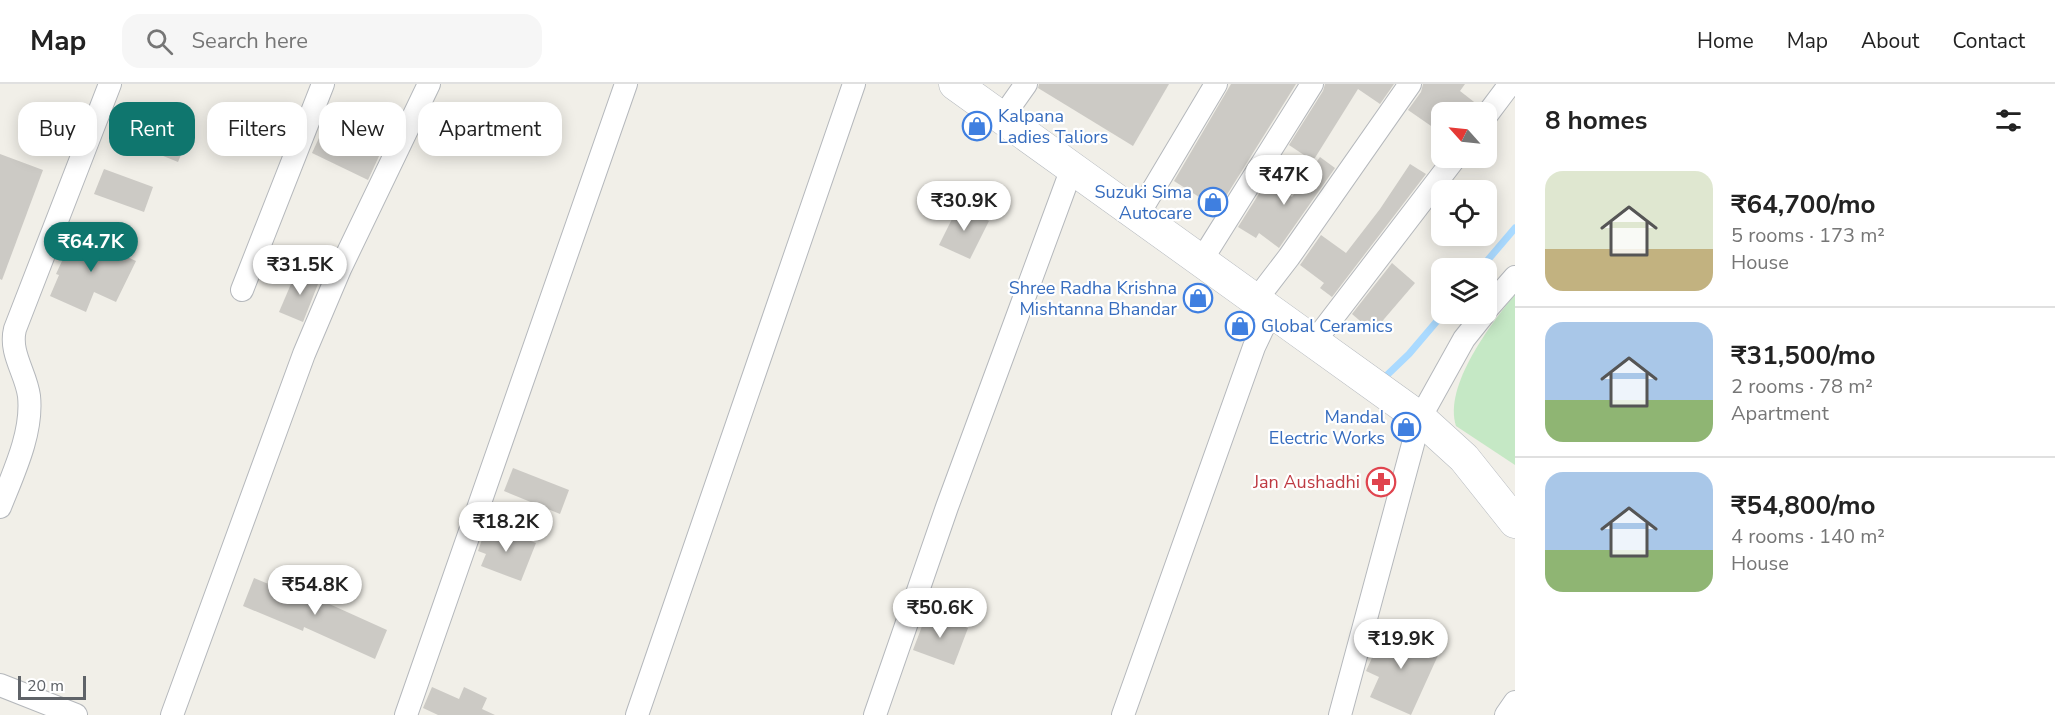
<!DOCTYPE html>
<html lang="en">
<head>
<meta charset="utf-8">
<style>
  body { margin:0; font-family:"Nunito Sans",sans-serif; background:#f6f6f6; color:#222; height:100vh; display:flex; flex-direction:column; font-size:22px; white-space:nowrap }
  * { box-sizing:border-box; margin:0 }
  p { font-size:20px; color:#767676 }
  .icon { flex:none; width:33px; height:33px; fill:none; stroke:currentColor; stroke-width:2; stroke-linecap:round; stroke-linejoin:round }
  .map { position:relative; flex:1; overflow:hidden }
  .panel { display:flex; flex-direction:column; background:#fff; width:540px }
  .panel>* { flex:none }
  .top-card { position:absolute; left:18px; top:18px; width:570px; height:54px; display:flex; gap:12px }
  .needle { width:39px; rotate:297deg }
  .controls { position:absolute; left:1431px; top:18px; display:grid; gap:12px }
  .controls a { display:grid; place-items:center; width:66px; height:66px; border-radius:12px; background:#fff; box-shadow:0 3px 15px #0003; font-size:30px }
  .scale { position:absolute; left:18px; bottom:15px; width:68px; box-sizing:border-box; padding-left:6px; border:3px solid #5f6368; border-top:0; font-size:16px; line-height:21px; white-space:nowrap; color:#5f6368; -webkit-text-stroke:4px #fff; paint-order:stroke }
  .price { position:absolute; translate:-50% -51px; padding:0 14px; border-radius:21px; background:#fff; color:#222; font-size:20px; line-height:39px; filter:drop-shadow(0 2px 3px #0008) }
  .price::after { content:''; position:absolute; left:50%; top:36px; width:18px; height:14px; margin-left:-9px; background:inherit; clip-path:polygon(0 0,100% 0,50% 100%) }
  .price.on { background:#0f766e; color:#fff }
  ul { padding:0; list-style:none }
  li { display:flex; align-items:center; gap:18px; height:150px; padding:0 30px }
  li+li { border-top:2px solid #e0e0e0 }
  li span { display:grid; place-items:center; flex:none; width:168px; height:120px; border-radius:18px; color:#555 }
  li>.icon { margin-inline-start:auto }
  span .icon { width:72px; height:72px; fill:#fffc; stroke-width:1 }
  li b { font-size:26px }
  h2 { display:flex; justify-content:space-between; align-items:center; height:72px; padding:0 30px; font-size:26px }
  .pill { padding:0 21px; border-radius:18px; background:#fff; box-shadow:0 3px 15px #0003; font-size:21px; line-height:54px }
  .pill.on { background:#0f766e; color:#fff }
  header { display:flex; align-items:center; gap:36px; box-sizing:border-box; height:84px; padding:0 30px; background:#fff; border-bottom:2px solid #e0e0e0 }
  header strong { font-size:28px }
  nav { display:flex; gap:33px; margin-inline-start:auto; font-size:21px }
  .search { width:420px; height:54px; background:#f6f6f6; display:flex; align-items:center; gap:15px; box-sizing:border-box; padding:0 21px; border-radius:18px; color:#767676; font-size:22px }
  main { display:flex; flex:1; min-height:0 }
  .map>svg:first-child { display:block }
</style>
</head>
<body>
<header>
<strong>Map</strong>
<div class="search"><svg class="icon" aria-label="search" viewBox="0 0 24 24"><circle cx="10" cy="10" r="6"/><path d="M15 15l6 6"/></svg>Search here</div>
<nav><a>Home</a><a>Map</a><a>About</a><a>Contact</a></nav>
</header>
<main>
<div class="map">
<svg width="1515" height="631" viewBox="0 0 1515 631">
  <rect width="100%" height="100%" fill="#f1efe8"/>
  <!-- green -->
  <path fill="#c5e8c5" d="M1515 210V381L1456 342C1443 302 1491 240 1515 210Z"/>
  <g fill="none" stroke-linecap="round" stroke-linejoin="round">
    <!-- stream -->
    <g stroke="#aadaff" stroke-width="7">
      <path d="M1481 184 1515 144"/>
      <path d="M1385 293 1409 270 1443 230"/>
    </g>
  </g>
  <!-- building -->
  <g fill="#cccac5">
    <path d="M1039 0H1169L1133 62 1038 4Z"/>
    <path d="M1231 0H1296L1218 125 1174 97Z"/>
    <path d="M1325 0H1394L1380 20 1358 5 1313 77 1289 61 1323 7Z"/>
    <path d="M1423 0H1465L1460 7 1478 21 1473 28H1442V33L1434 44 1408 26 1421 8Z"/>
    <path d="M120 21 190 49 178 78 109 50Z"/>
    <path d="M324 43 380 70 368 96 312 69Z"/>
    <path d="M0 70 43 86 2 196 0 195Z"/>
    <path d="M1320 73 1335 84 1279 164 1259 149 1256 154 1238 143 1267 97 1292 113Z"/>
    <path d="M1410 80 1426 90 1332 213 1320 204 1324 199 1300 181 1321 151 1346 169 1380 125Z"/>
    <path d="M104 85 153 103 144 128 94 110Z"/>
    <path d="M959 121 989 137 970 175 939 161Z"/>
    <path d="M75 149 136 177 116 218 94 208 86 228 50 212 59 191 56 190Z"/>
    <path d="M1392 179 1415 199 1373 248 1352 230Z"/>
    <path d="M297 186 320 195 303 238 279 228Z"/>
    <path d="M513 384 569 406 560 430 504 407Z"/>
    <path d="M487 441 536 459 521 497 481 482 486 470 478 467Z"/>
    <path d="M254 494 283 506 287 497 318 510 316 514 387 546 375 575 304 543 303 547 243 522Z"/>
    <path d="M927 529 968 544 954 581 913 566Z"/>
    <path d="M1386 543 1440 567 1411 631 1370 613 1379 593 1366 587Z"/>
    <path d="M432 603 459 615 464 603 487 614 482 625 495 631H438L423 624Z"/>
  </g>
  <g fill="none" stroke-linecap="round" stroke-linejoin="round">
    <!-- minor casing -->
    <g stroke="#b5b8bc" stroke-width="24">
      <g id="minor">
        <path d="M1486 32 1510 0"/>
        <path d="M1002 34 1026 0"/>
        <path d="M1138 131 1216 0"/>
        <path d="M1201 177 1312 0"/>
        <path d="M242 206 323 0"/>
        <path d="M1256 216 1289 173 1410 0"/>
        <path d="M1486 226 1515 193"/>
        <path d="M1314 258 1455 74"/>
        <path d="M0 423C13 390 33 349 29 312 26 289 9 269 15 245L110 0"/>
        <path d="M0 601 76 631"/>
        <path d="M172 631 304 270 340 185 429 0"/>
        <path d="M406 631 626 0"/>
        <path d="M637 631 854 0"/>
        <path d="M875 631 947 423 1072 84"/>
        <path d="M1123 631 1254 263 1271 227"/>
        <path d="M1340 631 1420 334 1464 255 1484 230"/>
        <path d="M1506 631 1515 618"/>
      </g>
    </g>
    <!-- secondary casing -->
    <g stroke="#b6babf" stroke-width="33">
      <path id="secondary" d="M955 0 1420 334 1464 374 1515 438"/>
    </g>
    <!-- minor -->
    <use href="#minor" stroke="#fff" stroke-width="22"/>
    <!-- secondary -->
    <use href="#secondary" stroke="#fff" stroke-width="32"/>
  </g>
  <!-- icons -->
  <defs>
    <g id="shop-ring" transform="scale(1.5)"><circle r="9.5" fill="#fff" stroke="#3f7fe0" stroke-width="1.5"/><path d="M-5-2.5h2.3a2.7 3.5 0 0 1 5.4 0H5L5.5 6h-11ZM-1.5-2.5h3a1.5 2.3 0 0 0-3 0Z" fill="#3f7fe0"/></g>
    <g id="pharmacy-ring" transform="scale(1.5)"><circle r="9.5" fill="#fff" stroke="#e0444e" stroke-width="1.5"/><path d="M-2-6h4v4h4v4h-4v4h-4v-4h-4v-4h4Z" fill="#e0444e"/></g>
  </defs>
  <g fill-rule="evenodd">
    <use href="#shop-ring" x="977" y="42"/>
    <use href="#shop-ring" x="1213" y="118"/>
    <use href="#shop-ring" x="1198" y="214"/>
    <use href="#shop-ring" x="1240" y="242"/>
    <use href="#shop-ring" x="1406" y="343"/>
    <use href="#pharmacy-ring" x="1381" y="398"/>
  </g>
  <g text-anchor="middle" stroke-width="4.5" stroke-linejoin="round" paint-order="stroke">
    <!-- shop labels -->
    <g font-size="18" fill="#366cbe" stroke="#fff" text-anchor="end">
      <text x="998" y="38" text-anchor="start">Kalpana<tspan x="998" dy="21">Ladies Taliors</tspan></text>
      <text x="1192" y="114">Suzuki Sima<tspan x="1192" dy="21">Autocare</tspan></text>
      <text x="1177" y="210">Shree Radha Krishna<tspan x="1177" dy="21">Mishtanna Bhandar</tspan></text>
      <text x="1261" y="248" text-anchor="start">Global Ceramics</text>
      <text x="1385" y="339">Mandal<tspan x="1385" dy="21">Electric Works</tspan></text>
    </g>
    <!-- health labels -->
    <g font-size="18" fill="#be3a42" stroke="#fff" text-anchor="end">
      <text x="1360" y="404">Jan Aushadhi</text>
    </g>
  </g>
</svg>
<div class="controls">
<a><svg class="needle" viewBox="-14 -14 28 28"><path d="M0-13l5 13h-10z" fill="#e53935"/><path d="M0 13l5-13h-10z" fill="#767676"/></svg></a>
<a><svg class="icon" aria-label="locate" viewBox="0 0 24 24"><circle cx="12" cy="12" r="6"/><path d="M12 2v4M12 18v4M2 12h4M18 12h4"/></svg></a>
<a><svg class="icon" aria-label="layers" viewBox="0 0 24 24"><path d="M12 4l9 5-9 5-9-5zM3 14l9 5 9-5"/></svg></a>
</div>
<div class="scale">20 m</div>
<b class="price" style="left:1284px;top:122px">₹47K</b>
<b class="price" style="left:964px;top:148px">₹30.9K</b>
<b class="price on" style="left:91px;top:189px">₹64.7K</b>
<b class="price" style="left:300px;top:212px">₹31.5K</b>
<b class="price" style="left:506px;top:469px">₹18.2K</b>
<b class="price" style="left:315px;top:532px">₹54.8K</b>
<b class="price" style="left:940px;top:555px">₹50.6K</b>
<b class="price" style="left:1401px;top:586px">₹19.9K</b>
<div class="top-card">
<a class="pill">Buy</a>
<a class="pill on">Rent</a>
<a class="pill">Filters</a>
<a class="pill">New</a>
<a class="pill">Apartment</a>
</div>
</div>
<section class="panel">
<h2>8 homes<svg class="icon" aria-label="filters" viewBox="0 0 24 24"><path d="M4 7h16M4 17h16"/><circle cx="9" cy="7" r="2"/><circle cx="15" cy="17" r="2"/></svg></h2>
<ul>
<li><span style="background:linear-gradient(#dfe7d0 65%,#c2b280 0)"><svg class="icon" aria-label="home" viewBox="0 0 24 24"><path d="M3 11l9-7 9 7M6 9v11h12V9"/></svg></span><div><b>₹64,700/mo</b><p>5 rooms · 173 m²</p><p>House</p></div></li>
<li><span style="background:linear-gradient(#a9c7e8 65%,#8fb573 0)"><svg class="icon" aria-label="home" viewBox="0 0 24 24"><path d="M3 11l9-7 9 7M6 9v11h12V9"/></svg></span><div><b>₹31,500/mo</b><p>2 rooms · 78 m²</p><p>Apartment</p></div></li>
<li><span style="background:linear-gradient(#a9c7e8 65%,#8fb573 0)"><svg class="icon" aria-label="home" viewBox="0 0 24 24"><path d="M3 11l9-7 9 7M6 9v11h12V9"/></svg></span><div><b>₹54,800/mo</b><p>4 rooms · 140 m²</p><p>House</p></div></li>
</ul>
</section>
</main>
</body>
</html>
